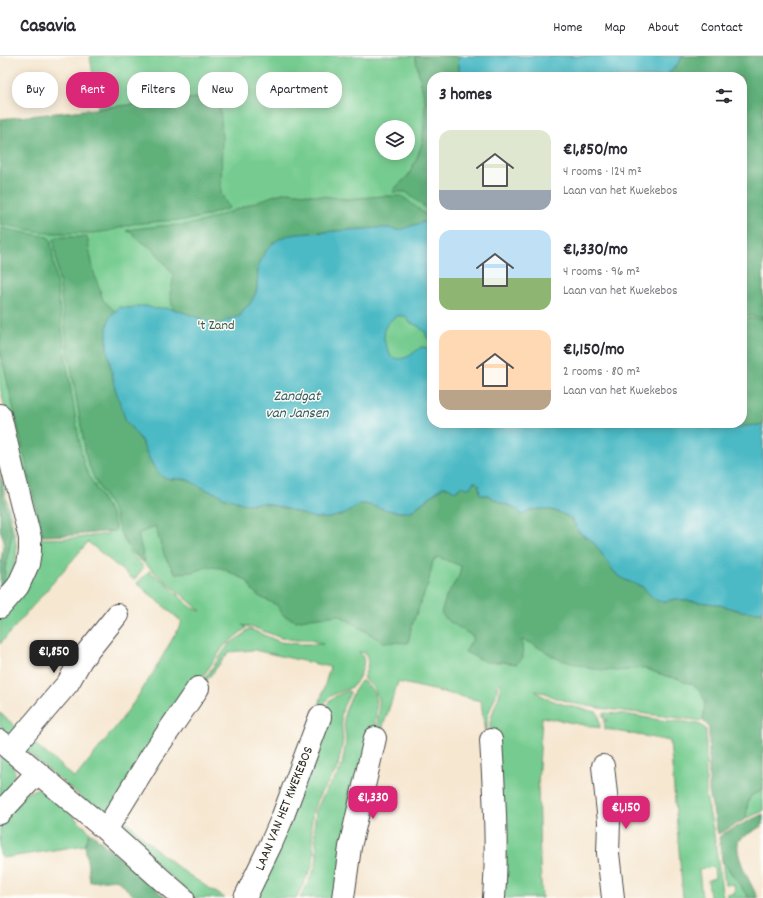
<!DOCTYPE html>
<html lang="en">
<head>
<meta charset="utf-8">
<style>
  body { margin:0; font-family:Dekko,sans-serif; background:#f7f7f7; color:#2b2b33; height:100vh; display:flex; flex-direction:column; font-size:15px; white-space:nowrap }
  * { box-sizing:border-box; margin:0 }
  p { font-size:13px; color:#7c7c81 }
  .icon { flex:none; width:22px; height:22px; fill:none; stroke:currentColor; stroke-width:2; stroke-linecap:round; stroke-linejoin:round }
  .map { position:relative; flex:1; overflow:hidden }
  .details { position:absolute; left:427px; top:16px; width:320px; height:356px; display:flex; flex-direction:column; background:#fff; border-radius:16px; box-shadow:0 2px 10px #0003 }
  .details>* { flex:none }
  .banner { position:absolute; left:12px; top:16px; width:355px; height:36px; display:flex; gap:8px }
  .fabs { position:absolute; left:375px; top:64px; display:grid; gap:8px }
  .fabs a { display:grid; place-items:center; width:40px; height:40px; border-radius:50%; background:#fff; box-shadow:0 2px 10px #0003; font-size:20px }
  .price { position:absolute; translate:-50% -34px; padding:0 9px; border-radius:8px; background:#db2777; color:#fff; font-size:13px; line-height:26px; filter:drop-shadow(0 1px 2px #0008) }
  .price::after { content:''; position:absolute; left:50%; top:24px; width:12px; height:9px; margin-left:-6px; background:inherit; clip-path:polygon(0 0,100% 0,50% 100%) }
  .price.on { background:#222; color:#fff }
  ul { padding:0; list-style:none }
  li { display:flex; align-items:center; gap:12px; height:100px; padding:0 12px }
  li span { display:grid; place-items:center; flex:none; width:112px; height:80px; border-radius:12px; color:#555 }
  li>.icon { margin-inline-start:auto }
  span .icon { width:48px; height:48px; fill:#fffc; stroke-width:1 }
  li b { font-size:17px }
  h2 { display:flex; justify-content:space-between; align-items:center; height:48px; padding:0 12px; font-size:17px }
  .tag { padding:0 14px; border-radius:16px; background:#fff; box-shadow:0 2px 10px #0003; font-size:14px; line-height:36px }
  .tag.on { background:#db2777; color:#fff }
  header { display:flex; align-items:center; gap:24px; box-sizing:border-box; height:56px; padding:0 20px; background:#fff; border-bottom:1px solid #e1e1e2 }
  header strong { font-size:19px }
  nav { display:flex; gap:22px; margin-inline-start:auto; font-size:14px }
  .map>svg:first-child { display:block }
</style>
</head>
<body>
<header>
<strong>Casavia</strong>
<nav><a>Home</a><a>Map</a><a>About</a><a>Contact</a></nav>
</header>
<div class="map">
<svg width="763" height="842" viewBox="0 0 763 842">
  <rect width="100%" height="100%" fill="#fdfcf7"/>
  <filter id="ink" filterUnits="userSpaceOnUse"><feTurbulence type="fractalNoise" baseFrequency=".025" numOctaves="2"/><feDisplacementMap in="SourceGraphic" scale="8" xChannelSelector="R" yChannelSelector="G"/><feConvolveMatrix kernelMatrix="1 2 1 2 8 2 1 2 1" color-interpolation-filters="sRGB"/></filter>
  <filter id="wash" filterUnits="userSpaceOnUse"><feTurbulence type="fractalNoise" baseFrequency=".012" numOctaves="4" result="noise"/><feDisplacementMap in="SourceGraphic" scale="16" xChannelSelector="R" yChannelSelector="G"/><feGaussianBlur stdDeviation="0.9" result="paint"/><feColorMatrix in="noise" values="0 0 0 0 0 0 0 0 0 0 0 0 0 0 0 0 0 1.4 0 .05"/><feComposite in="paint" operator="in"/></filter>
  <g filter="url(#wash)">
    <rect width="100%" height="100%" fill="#f6e7d1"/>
    <!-- green -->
    <g fill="#76cc90" stroke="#507c5e" fill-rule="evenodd">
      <path d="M90 0H763V755L745 763 711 671 703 664V665L599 652 576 648 553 641 546 637 535 635C550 647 578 652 597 656L599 660 600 672 542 661 538 729 540 806 542 842H497L490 665 494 653 499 640 501 628 498 627 496 639 487 661V678H485L481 645 398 626 380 679H375C380 655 384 638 363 622 367 614 370 606 365 597L359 596C367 602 363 613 359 621 357 624 356 627 354 629 348 635 338 635 331 640 326 644 322 651 317 656L330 611 254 594 229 596 203 629 201 628 229 588 243 579 248 573H250L280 586 299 588H323L311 584H297L281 582 258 573 242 569 246 571 245 573 224 590 199 626 107 763 22 692 28 682 75 722 119 667 136 643 153 617 182 566 137 527 149 515C156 520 163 524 169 530 178 538 189 553 201 555L128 494 130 497 144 511 142 514 134 524 88 486 0 588V562L22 537 35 483 76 482 108 478 102 473 42 478 43 480H34L0 331V65L209 43 197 42 98 52ZM432 21H742V367H432ZM382 71H408V97H382Z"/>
      <path d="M0 416C3 430 6 444 10 458 16 485 23 505 4 529L5 512 12 479 0 430Z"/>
      <path d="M361 625H363C379 637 377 650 375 668L339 842H300L305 833 316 809 317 795 314 772 316 755 324 737 336 721 342 709 346 685 344 665 345 656 353 637Z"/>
      <path d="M348 635 350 636V637L343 651 341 660 343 685 338 710 334 718 320 738 313 755 311 772 314 795 312 811 296 842H249L324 654C330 642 336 639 348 635Z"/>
      <path d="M0 657 20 674 10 681 1 673 2 672 0 670Z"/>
      <path d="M604 657 624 658 660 664 698 667 701 669 706 673V740L714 778 723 842H710L708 824 715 822 714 811 699 813 702 842H683L670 685 605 673 604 665 609 664 608 663H604L603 659Z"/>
      <path d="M0 698C4 701 9 705 12 709 21 723 8 735 0 746Z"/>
      <path d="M41 731 90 776 85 789 4 802 0 799V765L26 737Z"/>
      <path d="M121 759C141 780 162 800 186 817 199 826 212 834 225 842H195L117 774Z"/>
      <path d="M722 804 749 842H727V838L735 837 734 828 725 829Z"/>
    </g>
    <!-- forest -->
    <g fill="#60b07a" stroke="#466e52">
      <path d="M415 0H458L460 21H432V157L406 136H393L396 131 408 120 416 104 423 85 425 46Z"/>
      <path d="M683 0H763V261L742 259V21H664L676 10Z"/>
      <path d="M197 42 209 43 215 45 220 50 222 82 221 137 229 152 206 160 187 164 162 165 132 168 109 175 92 177H47L0 168V63Z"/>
      <path d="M287 136 297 137 346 143 382 140H402L426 159 432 161V162L424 166 399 174 389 172H377L297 178C275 181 266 191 258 210L257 233 254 242 249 249 244 253 240 260 237 261 224 267H214L173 253 170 238 174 219 154 194 135 181 133 177 126 175 133 173 161 170 188 169 208 164 275 139Z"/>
      <path d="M0 172 48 181 51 185 66 304 81 396 85 412 90 422 111 458 116 473 114 475 74 479 43 480 0 294Z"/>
      <path d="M56 181H87L94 217 103 244 115 255 110 261 107 271V292L115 332 126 365 141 384 149 402 155 413 164 421 170 423H184L188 424 209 435 219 438 223 441 232 443 238 446 253 448 264 447 284 452 315 462H330L336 460 345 458 360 448H365C380 451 398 460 413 454L442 432C448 429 451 434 457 435L462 430 467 432 473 426H476L479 429 482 439H488L501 447 511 450 515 452 523 459C536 448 559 454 571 463 576 467 576 473 579 476 584 481 590 483 595 488L614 516 618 519 625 524 643 531 662 546 676 543 716 548 741 555 763 556V733L751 740 748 746 746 763 718 778 709 736V672L708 670 703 665 705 645 701 637 693 628 684 626 679 623 666 620 643 612 618 615 592 613 558 603 531 587 522 584 523 602 516 608 503 606H486L465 596 474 581 447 564 441 557 446 541 459 520 461 510 438 501 433 505 428 528 412 569 408 587 383 586 339 559 311 562 296 565 283 559 277 549 260 541 253 535 246 524 221 512 207 511 193 516 175 517 165 501 155 470 138 478 145 506 134 497 125 486 119 473 114 456 97 428 87 405 67 287 54 184Z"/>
      <path d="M742 262 763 263V369L745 370 738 372H715L699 367H742Z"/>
      <path d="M0 430 12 479 5 512 4 529 0 533V511L4 484 0 474Z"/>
      <path d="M763 758V769L740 783C731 795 752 829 758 842H749L722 804 719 781 724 777Z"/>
      <path d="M90 776 166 842H134V840L116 823 90 826 85 789Z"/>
    </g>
    <!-- water -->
    <g fill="#4cbac5" stroke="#3c7278">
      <path d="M458 0H683L676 10 664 21H460Z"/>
      <path d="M432 162V281L428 283 426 280V277L418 270 409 266 407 261C395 257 392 263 385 271L384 284 391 301C404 306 411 299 421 291L430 292 432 295V367H699L715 372H738L745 370 763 369V556L741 555 716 548 676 543 666 545H658L651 540 643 531 625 524 618 519 614 516 595 488C590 483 584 481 579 476 576 473 576 467 571 463 560 454 535 448 524 459L521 458 515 452 511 450 501 447 488 439H482L480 438 479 429 476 426H473L470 432H467L462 430 456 435C450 434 449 428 441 432L413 454C398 460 380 451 365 448H360L345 458 336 460 330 462H315L284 452 264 447 249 448 242 447 232 443 223 441 219 438 209 435 188 424 184 423H170L163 421 155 413 149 402 141 384 126 365 115 332 107 292V271L110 261 119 251 133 252 140 250H147L155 253 163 252 173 253 214 267H223L226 264 240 260 244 253 249 249 255 239 257 233 258 210 266 195 271 189 279 183 286 180 297 178 377 172H389L399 174 424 166Z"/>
    </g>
  </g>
  <g filter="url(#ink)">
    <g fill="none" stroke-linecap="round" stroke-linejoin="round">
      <!-- minor casing -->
      <g stroke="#494744" stroke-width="24">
        <g id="minor">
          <path d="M0 359 13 415 30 482V495L28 508 18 530 0 551"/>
          <path d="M491 684C494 736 498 789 494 842"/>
          <path d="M0 685 106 774 162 824 183 842"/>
          <path d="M11 694 68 627 81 604 117 559"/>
          <path d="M603 710 609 766 608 797 613 842"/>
          <path d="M0 757 37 717"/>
          <path d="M106 774 152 699 198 632"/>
          <path d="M245 842 271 788 281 765 320 661"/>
          <path d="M343 842 350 791 375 682"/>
        </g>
      </g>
      <!-- minor -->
      <use href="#minor" stroke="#fff" stroke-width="22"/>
    </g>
  </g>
  <g text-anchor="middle" stroke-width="3" stroke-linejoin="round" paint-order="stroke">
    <!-- park labels -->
    <g font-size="14" fill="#425b49" stroke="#fdfcf7">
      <text x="216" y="273">'t Zand</text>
    </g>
    <!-- street labels -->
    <g font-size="14" fill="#2b2b2b" stroke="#fdfcf7">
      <text transform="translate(283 752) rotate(-68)" y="5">LAAN VAN HET KWEKEBOS</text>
    </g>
    <!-- water labels -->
    <g font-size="15" font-style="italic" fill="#375d61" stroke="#fdfcf7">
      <text x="297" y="344">Zandgat<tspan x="297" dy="17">van Jansen</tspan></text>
    </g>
  </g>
</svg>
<div class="fabs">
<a><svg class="icon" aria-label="layers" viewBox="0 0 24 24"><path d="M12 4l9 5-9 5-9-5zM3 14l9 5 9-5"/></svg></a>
</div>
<b class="price on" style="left:54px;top:618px">€1,850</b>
<b class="price" style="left:373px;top:764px">€1,330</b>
<b class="price" style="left:626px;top:774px">€1,150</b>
<div class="banner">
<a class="tag">Buy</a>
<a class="tag on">Rent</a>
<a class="tag">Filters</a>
<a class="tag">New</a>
<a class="tag">Apartment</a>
</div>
<section class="details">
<h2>3 homes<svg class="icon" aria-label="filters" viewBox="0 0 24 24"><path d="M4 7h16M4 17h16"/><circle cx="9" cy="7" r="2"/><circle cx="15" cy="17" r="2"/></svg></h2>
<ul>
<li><span style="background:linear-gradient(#dfe7d0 75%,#9aa5b1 0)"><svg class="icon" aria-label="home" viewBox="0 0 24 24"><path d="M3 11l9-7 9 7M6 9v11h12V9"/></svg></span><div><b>€1,850/mo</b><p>4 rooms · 124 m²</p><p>Laan van het Kwekebos</p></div></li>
<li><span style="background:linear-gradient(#bfe0f5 60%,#8fb573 0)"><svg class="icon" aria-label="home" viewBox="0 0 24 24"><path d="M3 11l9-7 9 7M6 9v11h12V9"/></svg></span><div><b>€1,330/mo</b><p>4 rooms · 96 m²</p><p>Laan van het Kwekebos</p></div></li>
<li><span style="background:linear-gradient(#ffd9b3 75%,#b9a48a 0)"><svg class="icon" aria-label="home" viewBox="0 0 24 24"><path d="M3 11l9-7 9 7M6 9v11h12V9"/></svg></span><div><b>€1,150/mo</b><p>2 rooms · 80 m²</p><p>Laan van het Kwekebos</p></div></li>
</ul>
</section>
</div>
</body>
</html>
